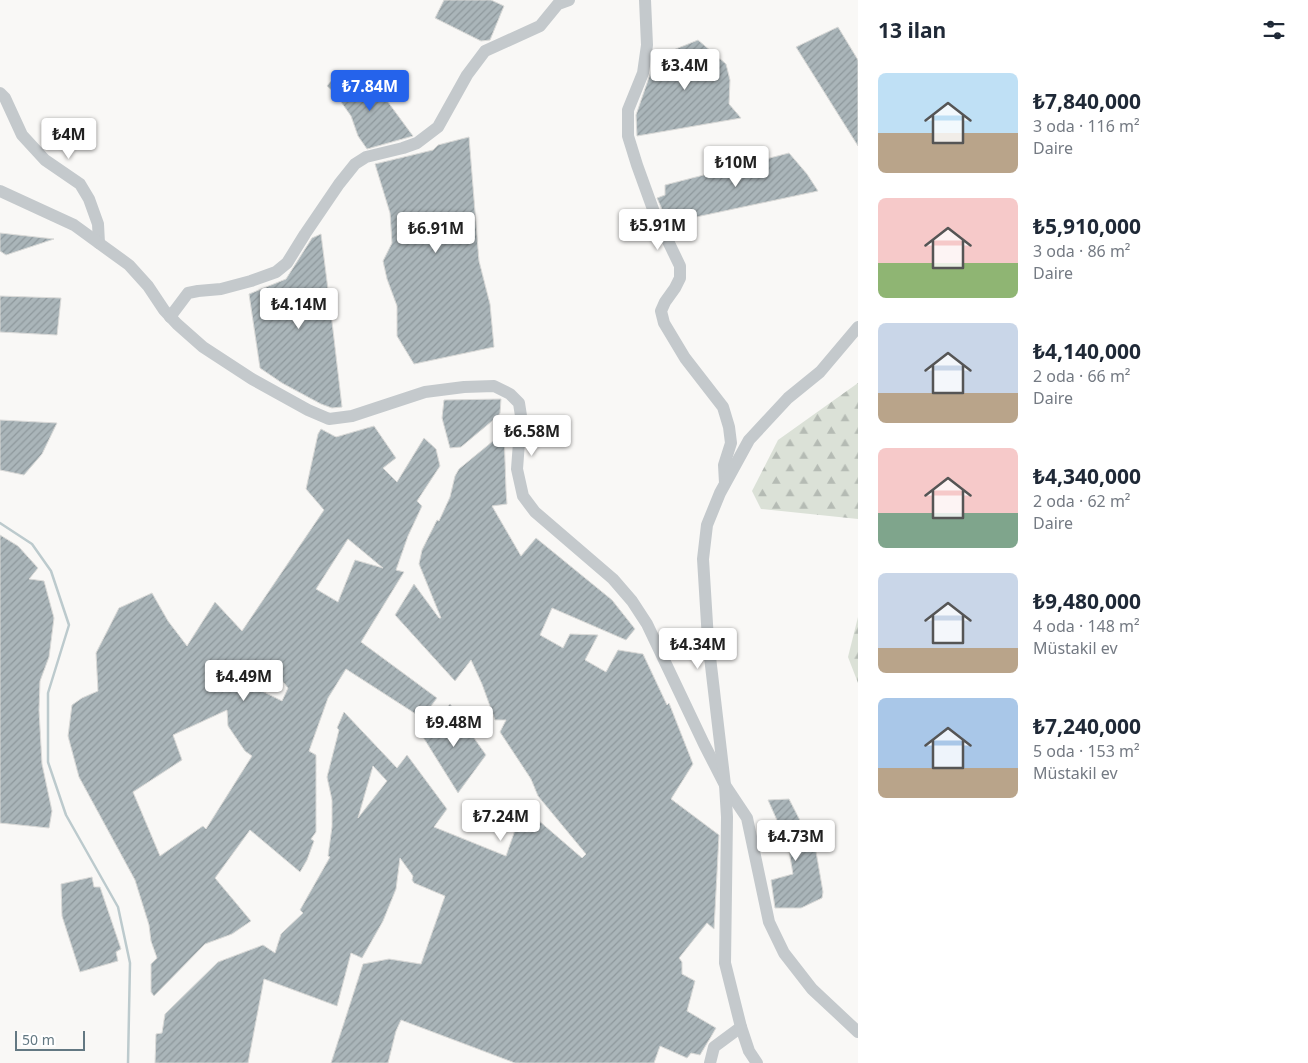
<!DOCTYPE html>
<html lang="tr">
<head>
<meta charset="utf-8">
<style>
  body { margin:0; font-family:"Noto Sans",sans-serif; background:#f2f2f3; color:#1f2937; height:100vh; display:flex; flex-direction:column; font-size:19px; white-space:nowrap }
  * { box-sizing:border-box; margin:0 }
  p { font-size:16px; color:#747a83 }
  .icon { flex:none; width:28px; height:28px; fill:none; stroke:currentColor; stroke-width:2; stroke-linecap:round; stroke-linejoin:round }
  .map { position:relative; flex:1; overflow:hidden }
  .details { display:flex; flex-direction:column; background:#fff; width:450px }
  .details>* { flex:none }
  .scale { position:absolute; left:15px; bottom:12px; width:70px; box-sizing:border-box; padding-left:5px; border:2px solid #637882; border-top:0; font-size:14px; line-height:18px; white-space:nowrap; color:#637882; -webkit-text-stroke:4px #fff; paint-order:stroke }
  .price { position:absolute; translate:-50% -42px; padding:0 11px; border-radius:5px; background:#fff; color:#222; font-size:16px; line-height:32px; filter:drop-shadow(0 1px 2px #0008) }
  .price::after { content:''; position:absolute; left:50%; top:30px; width:15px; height:11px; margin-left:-8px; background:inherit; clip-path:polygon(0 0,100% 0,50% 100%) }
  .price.active { background:#2563eb; color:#fff }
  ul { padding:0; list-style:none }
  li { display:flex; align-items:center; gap:15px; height:125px; padding:0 20px }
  li span { display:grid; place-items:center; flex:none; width:140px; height:100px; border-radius:8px; color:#555 }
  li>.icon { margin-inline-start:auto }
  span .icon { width:60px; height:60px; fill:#fffc; stroke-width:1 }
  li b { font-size:21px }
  h2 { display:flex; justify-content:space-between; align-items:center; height:60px; padding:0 20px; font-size:21px }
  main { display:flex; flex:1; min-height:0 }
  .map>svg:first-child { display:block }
</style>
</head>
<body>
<main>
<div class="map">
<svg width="858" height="1063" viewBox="0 0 858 1063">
  <defs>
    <pattern id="forest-firs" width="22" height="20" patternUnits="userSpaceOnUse" patternTransform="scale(1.25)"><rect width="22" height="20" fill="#dbe1d7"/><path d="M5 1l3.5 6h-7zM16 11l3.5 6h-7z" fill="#b5bbb4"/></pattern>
    <pattern id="building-hatch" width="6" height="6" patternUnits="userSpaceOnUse" patternTransform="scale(1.25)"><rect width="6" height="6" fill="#aab5b9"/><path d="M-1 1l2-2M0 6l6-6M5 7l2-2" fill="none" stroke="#8e989c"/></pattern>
  </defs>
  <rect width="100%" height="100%" fill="#f9f8f6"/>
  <!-- forest -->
  <g fill="url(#forest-firs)">
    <path d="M858 383V519L761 509 752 491 778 440Z"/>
    <path d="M858 617V683L848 657Z"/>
  </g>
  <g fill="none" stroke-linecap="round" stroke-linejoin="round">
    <!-- stream -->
    <path stroke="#bccacd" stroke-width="2.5" d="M0 523 32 544 51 571 69 625 48 693V762L66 815 118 907 130 963 128 1063"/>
  </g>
  <!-- building -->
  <g fill="url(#building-hatch)" stroke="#dadad8" fill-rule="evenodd">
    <path d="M444 0H491L504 6 490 40 481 41 435 18Z"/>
    <path d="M838 27 858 60V146L796 47Z"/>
    <path d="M698 40 726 64 730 80 729 104 741 118 637 136 636 115 656 57Z"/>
    <path d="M368 75 413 136 367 149 358 136 351 116 334 92 327 86 332 80H347L355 83Z"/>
    <path d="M469 137 479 261 490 304 494 347 414 364 397 336V306L387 279 383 261 392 243 390 213 375 164 433 150 438 145Z"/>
    <path d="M789 153 807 174 818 191 668 223 657 198 665 195V185Z"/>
    <path d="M0 233 54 239 6 255 0 251Z"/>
    <path d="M321 234 331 313 342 407 332 408 321 404 282 383 260 368 249 294 286 279 312 238Z"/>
    <path d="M0 296 61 298 57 335 0 332Z"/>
    <path d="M501 399 500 413 498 416 461 447 450 448 442 418 444 400Z"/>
    <path d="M0 420 57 423 42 454 24 475 0 470Z"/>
    <path d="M374 426 396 458 383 468 397 482 424 438 436 449 440 466 417 501 422 506 408 536 396 570 404 572 361 642 437 698 422 718 346 669 328 698 309 751 316 755V832L311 839 314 841 307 860 300 872 250 830 215 878 251 921 232 934 205 944 154 996 151 992V964L157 958 151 941 149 925 135 880 79 777 68 736 72 705 82 698 98 691 96 653 119 608 152 593 168 621 187 646 215 602 242 631 324 510 306 489 318 434 321 429 336 437ZM348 539 383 568 355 560 338 602 316 589ZM280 678 288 688 282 701 258 689ZM227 710 228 726 245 751 252 756 206 829 203 826 160 856 133 792 182 760 173 735Z"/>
    <path d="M504 432 506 490 507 504 492 506 521 556 536 538 612 600 635 629 626 640 552 608 540 635 563 648 570 634 598 635 585 660 606 672 618 650 643 654 667 705 669 703 693 764 671 799 719 835 714 929 707 923 679 958 682 962V974L695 981 687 1011 716 1028 709 1040 700 1055 691 1053 687 1058 660 1046 654 1063H515L401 1020 396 1031 388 1063H331L363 964 389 959 421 964 445 896 414 883 412 880 413 876 400 858 396 889 383 921 362 958 351 953 337 1006 264 979 248 1063H155L156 1034 162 1033 165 1014 218 962 263 945 275 953 281 934 303 913 300 910 330 857 328 856 332 827V800L327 777 339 730 337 728 344 712 397 768 407 755 447 809 434 827 506 856 523 807 582 858 586 854 538 796 531 779 500 732 506 720H495L482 684 471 660 455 681 395 615 414 584 439 618H441L419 564 422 550 437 520 439 521 450 497 455 476 459 469ZM373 766 387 781 358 818Z"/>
    <path d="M0 535 18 546 38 568 29 579 44 581 54 618 49 657 40 681 39 710 42 764 52 811 49 828 0 823Z"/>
    <path d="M450 704 486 755 458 793 423 737Z"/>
    <path d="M789 799 808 836 813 834 823 892 822 898 801 908H775L771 880 793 874 788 845 768 800Z"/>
    <path d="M92 877 94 887H100L121 949 116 952 118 961 80 972 62 916 61 884Z"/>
  </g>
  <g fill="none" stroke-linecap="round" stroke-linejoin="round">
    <!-- minor -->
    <g stroke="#c4c9cc" stroke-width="12">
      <path d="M645 0 647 45 643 73 628 110V136L637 165 654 212 680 266V278L675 288 665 302 661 311 664 323 685 358 723 407 729 427 731 443 724 465 725 483"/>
      <path d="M0 93 5 98 22 135 45 160 80 184 89 199 98 224 99 243"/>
      <path d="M0 191 74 225 129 265 148 286 164 310 177 324 203 347 252 379 308 410 329 419 352 416 425 392 464 387 494 386 510 394 519 403 521 416 517 469 523 496 535 512 613 579 632 601 647 624 704 744 725 785 747 818 769 922 784 953 812 989 858 1032"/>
      <path d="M170 317 188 293 198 291 221 289 251 281 276 272 287 263 305 234 339 184 355 164 366 157 403 148 417 143 438 127 467 75 485 51 540 26 558 4 569 0"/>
      <path d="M710 1063 714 1047 741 1027"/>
      <path d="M757 1063 749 1051 741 1027 725 963 727 817 725 785 708 640 703 559 707 525 720 493 749 440 788 398 820 372 858 327"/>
    </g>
  </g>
</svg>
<div class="scale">50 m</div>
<b class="price" style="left:685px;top:91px">₺3.4M</b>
<b class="price active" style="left:370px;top:112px">₺7.84M</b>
<b class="price" style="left:69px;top:160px">₺4M</b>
<b class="price" style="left:736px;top:188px">₺10M</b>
<b class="price" style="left:658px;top:251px">₺5.91M</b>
<b class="price" style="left:436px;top:254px">₺6.91M</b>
<b class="price" style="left:299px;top:330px">₺4.14M</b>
<b class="price" style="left:532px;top:457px">₺6.58M</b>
<b class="price" style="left:698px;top:670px">₺4.34M</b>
<b class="price" style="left:244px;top:702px">₺4.49M</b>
<b class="price" style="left:454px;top:748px">₺9.48M</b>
<b class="price" style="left:501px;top:842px">₺7.24M</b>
<b class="price" style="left:796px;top:862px">₺4.73M</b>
</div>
<section class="details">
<h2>13 ilan<svg class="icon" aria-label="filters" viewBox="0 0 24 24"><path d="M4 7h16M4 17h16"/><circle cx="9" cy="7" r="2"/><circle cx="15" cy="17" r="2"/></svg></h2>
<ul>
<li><span style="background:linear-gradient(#bfe0f5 60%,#b9a48a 0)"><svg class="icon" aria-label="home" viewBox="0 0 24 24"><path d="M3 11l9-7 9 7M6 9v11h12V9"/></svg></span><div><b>₺7,840,000</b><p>3 oda · 116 m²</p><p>Daire</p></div></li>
<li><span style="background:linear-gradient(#f6c9c9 65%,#8fb573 0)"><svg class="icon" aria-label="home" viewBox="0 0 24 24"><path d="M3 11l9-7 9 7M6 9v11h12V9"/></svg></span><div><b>₺5,910,000</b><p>3 oda · 86 m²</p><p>Daire</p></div></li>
<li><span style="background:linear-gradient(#c9d6e8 70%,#b9a48a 0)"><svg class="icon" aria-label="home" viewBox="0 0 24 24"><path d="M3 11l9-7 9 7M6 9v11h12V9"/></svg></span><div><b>₺4,140,000</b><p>2 oda · 66 m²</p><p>Daire</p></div></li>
<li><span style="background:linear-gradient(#f6c9c9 65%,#7fa58c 0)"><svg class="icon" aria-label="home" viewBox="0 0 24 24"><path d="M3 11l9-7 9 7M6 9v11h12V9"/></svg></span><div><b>₺4,340,000</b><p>2 oda · 62 m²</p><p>Daire</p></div></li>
<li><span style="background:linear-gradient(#c9d6e8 75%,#b9a48a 0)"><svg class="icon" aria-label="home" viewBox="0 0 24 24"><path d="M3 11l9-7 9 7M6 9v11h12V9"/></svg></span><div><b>₺9,480,000</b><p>4 oda · 148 m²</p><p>Müstakil ev</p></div></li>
<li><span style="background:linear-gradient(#a9c7e8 70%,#b9a48a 0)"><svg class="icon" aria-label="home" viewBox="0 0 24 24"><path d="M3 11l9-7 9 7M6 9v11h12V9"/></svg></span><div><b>₺7,240,000</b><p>5 oda · 153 m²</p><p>Müstakil ev</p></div></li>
</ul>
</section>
</main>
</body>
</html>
